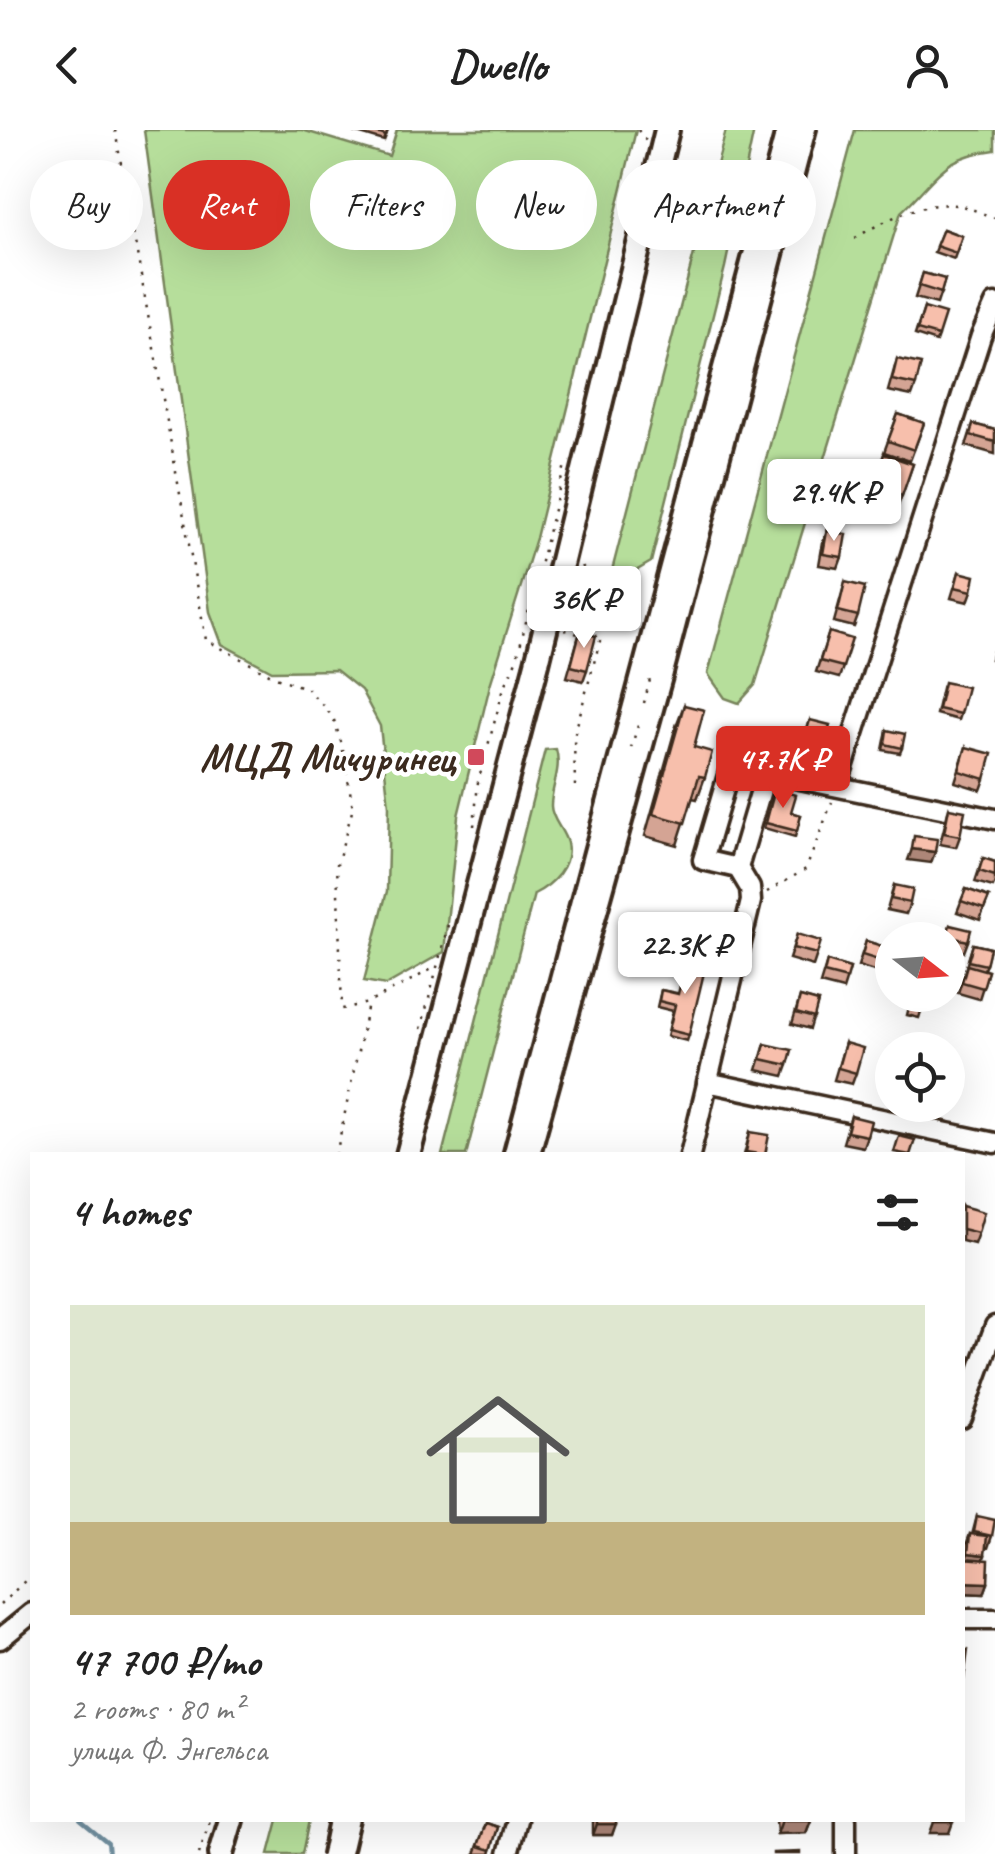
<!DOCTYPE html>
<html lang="en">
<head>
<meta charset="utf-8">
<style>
  body { margin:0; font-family:Caveat,sans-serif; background:#f6f6f6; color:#222; height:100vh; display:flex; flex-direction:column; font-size:38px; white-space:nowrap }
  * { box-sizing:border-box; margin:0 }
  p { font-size:32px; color:#767676 }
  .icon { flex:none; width:55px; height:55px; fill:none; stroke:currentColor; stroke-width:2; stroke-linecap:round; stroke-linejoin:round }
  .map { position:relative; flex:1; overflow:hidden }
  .panel { position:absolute; left:30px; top:1022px; width:935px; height:670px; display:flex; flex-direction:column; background:#fff; border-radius:0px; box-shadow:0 10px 40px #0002 }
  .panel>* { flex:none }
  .guide { position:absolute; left:30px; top:30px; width:935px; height:90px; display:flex; gap:20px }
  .needle { width:65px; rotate:107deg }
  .buttons { position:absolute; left:875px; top:792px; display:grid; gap:20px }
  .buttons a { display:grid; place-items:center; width:90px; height:90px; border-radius:50%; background:#fff; box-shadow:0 10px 40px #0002; font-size:50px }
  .price { position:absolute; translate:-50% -85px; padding:0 22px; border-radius:10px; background:#fff; color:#222; font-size:32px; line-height:65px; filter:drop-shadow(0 2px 5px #0008) }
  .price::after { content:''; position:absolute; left:50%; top:60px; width:30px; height:22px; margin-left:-15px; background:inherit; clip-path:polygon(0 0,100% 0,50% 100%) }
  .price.on { background:#d93025; color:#fff }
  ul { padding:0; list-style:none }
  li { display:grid; align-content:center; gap:20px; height:530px; padding:0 40px }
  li+li { border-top:2px solid #e0e0e0 }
  li span { display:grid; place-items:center; height:310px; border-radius:0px; color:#555 }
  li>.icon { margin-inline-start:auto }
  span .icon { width:180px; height:180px; fill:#fffc; stroke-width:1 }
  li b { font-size:42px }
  h2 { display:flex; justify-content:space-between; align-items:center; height:120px; padding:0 40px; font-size:42px }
  .chip { padding:0 35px; border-radius:45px; background:#fff; box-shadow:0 10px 40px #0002; font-size:35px; line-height:90px }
  .chip.on { background:#d93025; color:#fff }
  header { display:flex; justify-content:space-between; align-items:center; height:130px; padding:0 40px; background:#fff; font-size:45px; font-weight:800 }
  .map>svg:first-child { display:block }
</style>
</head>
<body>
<header><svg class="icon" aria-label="back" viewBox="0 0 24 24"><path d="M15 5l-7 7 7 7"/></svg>Dwello<svg class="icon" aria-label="person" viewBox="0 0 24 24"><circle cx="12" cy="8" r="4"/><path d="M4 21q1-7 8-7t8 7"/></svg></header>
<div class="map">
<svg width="995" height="1724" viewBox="0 0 995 1724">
  <rect width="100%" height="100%" fill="#fff"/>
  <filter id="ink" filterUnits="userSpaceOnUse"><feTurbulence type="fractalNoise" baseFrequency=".01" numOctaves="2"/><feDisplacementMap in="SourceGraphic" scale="20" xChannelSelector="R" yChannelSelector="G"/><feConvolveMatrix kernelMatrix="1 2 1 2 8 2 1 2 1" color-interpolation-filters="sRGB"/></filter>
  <g filter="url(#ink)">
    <!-- green -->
    <g fill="#b6de9b" stroke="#78845c" stroke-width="2.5">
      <path d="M144 0H302L389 26 397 0H636L536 408 490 555 458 686 444 822 386 855 364 851 387 761 389 676 380 596 361 560 336 540 272 541 222 514 210 482Z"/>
      <path d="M726 0H754L725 137 651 432 634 442 633 472 622 487H600Z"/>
      <path d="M855 0H995V20C939 27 938 48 901 82L755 555 739 573 725 568 708 544Z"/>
      <path d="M556 619C562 640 551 656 551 676 551 689 564 700 567 713 572 736 552 755 534 764L466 1025H442L545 620Z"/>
      <path d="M278 1690H309L302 1724H269Z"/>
    </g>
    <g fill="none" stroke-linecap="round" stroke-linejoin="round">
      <!-- stream -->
      <path stroke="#7290a0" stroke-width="4" d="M80 1690 108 1713 109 1724"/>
      <!-- minor casing -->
      <g stroke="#3b2a1e" stroke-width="25">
        <g id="minor">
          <path d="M837 656 981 206 995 174"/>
          <path d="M738 738 703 730 731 635 995 689"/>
          <path d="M707 952 995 1013"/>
          <path d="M690 1025 751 771 750 758 738 738 766 643"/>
          <path d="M962 1288 995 1196"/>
          <path d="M962 1489H995"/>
          <path d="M0 1509 32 1483"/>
          <path d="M508 1724 517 1690"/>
          <path d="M846 1724V1690"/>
        </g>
      </g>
      <!-- major casing -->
      <g stroke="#3b2a1e" stroke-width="30">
        <g id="major">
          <path d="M408 1025 537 533 667 0"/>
          <path d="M221 1724 231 1690"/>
        </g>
      </g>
      <!-- path -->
      <g stroke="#3b2a1e" stroke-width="2.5" stroke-dasharray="2.5 8" stroke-linecap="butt">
        <path d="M115 0 206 510 273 546 308 559 333 587 342 615 353 678 337 734 342 879 368 873 436 837"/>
        <path d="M638 0 646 11"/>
        <path d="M855 108C884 91 920 71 956 75 969 77 983 84 995 88"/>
        <path d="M582 436 599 456 586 506"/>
        <path d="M565 500 578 504"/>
        <path d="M644 573 651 546"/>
        <path d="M631 618 639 592"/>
        <path d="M575 656 574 606 600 511 596 509"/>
        <path d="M474 696 478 652 503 561 517 528 566 331"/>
        <path d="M767 762 806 739 832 672"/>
        <path d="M421 899 448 795"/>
        <path d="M336 1025 368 874"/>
        <path d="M0 1475 32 1444"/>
        <path d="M199 1724 210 1690"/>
      </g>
      <!-- minor -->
      <use href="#minor" stroke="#fff" stroke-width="18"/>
      <!-- major -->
      <use href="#major" stroke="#fff" stroke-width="22"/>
      <!-- rail -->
      <g stroke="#3b2a1e" stroke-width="4">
        <path d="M502 1025 775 0"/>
        <path d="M541 1025 673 548 817 0"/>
        <path d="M321 1724 328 1690"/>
        <path d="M352 1724 360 1690"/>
      </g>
    </g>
    <!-- wall -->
    <g fill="#d4a494" stroke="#3b2a1e" stroke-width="2.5">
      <path d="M347 0H388L384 11Z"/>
      <path d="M943 99 962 106 954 129 934 122Z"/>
      <path d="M923 143 945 149 937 174 915 168Z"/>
      <path d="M924 178 938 206 936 212 915 205Z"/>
      <path d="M897 229 916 255 912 266 888 261Z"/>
      <path d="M898 284 924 293 910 331 884 322Z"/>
      <path d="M973 294 995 300V324L966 316Z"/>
      <path d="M884 324 913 334 896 382 867 372Z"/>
      <path d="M827 401 842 427 838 438 819 435 823 412Z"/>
      <path d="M959 442 972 461 968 472 951 468Z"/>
      <path d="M845 452 858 486 854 497 834 492Z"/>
      <path d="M580 502 587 540 583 551 567 547Z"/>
      <path d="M829 502 843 537 839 548 816 542Z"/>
      <path d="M995 513V530L991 529Z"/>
      <path d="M942 558 960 584 958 590 936 584Z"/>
      <path d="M684 575 694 617 705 647 697 669 692 668 677 715 645 706 676 596Z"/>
      <path d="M810 590 823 619 819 630 799 625Z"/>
      <path d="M887 600 902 618 900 623 883 620Z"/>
      <path d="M966 617 985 649 981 660 955 652Z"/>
      <path d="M775 659 791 682 801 685 795 707 764 698Z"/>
      <path d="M949 678 960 706 956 717 940 714Z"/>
      <path d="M983 728 995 732V752L993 757 975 752Z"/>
      <path d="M894 755 910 773 906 784 887 780Z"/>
      <path d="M966 759 989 767 980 790 957 782Z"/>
      <path d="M950 795 968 811 964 822 948 818V810H945Z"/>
      <path d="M797 804 817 824 813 836 789 829Z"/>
      <path d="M866 811 885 817 877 842 858 836Z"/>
      <path d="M973 814 990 818 984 840 988 841 979 869 958 863Z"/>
      <path d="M827 831 850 838 843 860 820 854Z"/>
      <path d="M661 860 677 863 689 905 687 911 667 906 673 881 657 877Z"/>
      <path d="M912 865H926L919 888 907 885Z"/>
      <path d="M800 867 818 872 810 899 792 894Z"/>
      <path d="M845 913 856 943 852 954 834 950Z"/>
      <path d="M765 914 788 935 784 946 757 940Z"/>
      <path d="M851 986 867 1006 863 1017 843 1013Z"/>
      <path d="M750 1002 765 1025H744Z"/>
      <path d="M962 1076 978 1103 974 1114 962 1111Z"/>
      <path d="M977 1386 992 1406 988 1418 986 1417 983 1429 988 1453 984 1464 962 1463V1428H964L966 1415 970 1404 972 1405Z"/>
      <path d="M593 1690H616L612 1705H593Z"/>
      <path d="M776 1690H811L806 1703 777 1704Z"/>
      <path d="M486 1693 498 1697 490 1724H475Z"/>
    </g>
    <!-- shaded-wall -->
    <g fill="#ad8678" stroke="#3b2a1e" stroke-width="2.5">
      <path d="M912 719 935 722 931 733 908 730Z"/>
      <path d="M968 1423 985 1425 981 1437 964 1434Z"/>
      <path d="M962 1452 988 1453 984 1464 962 1463Z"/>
      <path d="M782 1690H811L806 1703 777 1704Z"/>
      <path d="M934 1692H953L949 1703H930Z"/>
      <path d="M597 1694H616L612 1705H593Z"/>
    </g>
    <!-- building -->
    <g fill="#f7bfac" stroke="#3b2a1e" stroke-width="2.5">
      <path d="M367 0H388L386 6Z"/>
      <path d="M943 99 962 106 956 123 936 116Z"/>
      <path d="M923 143 945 149 941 163 919 156Z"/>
      <path d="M924 178 945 184 938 206 917 200Z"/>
      <path d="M897 229 921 234 916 255 892 250Z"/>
      <path d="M898 284 924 293 914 320 888 311Z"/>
      <path d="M973 294 995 300V312L970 305Z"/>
      <path d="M884 324 913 334 902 366 873 356Z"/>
      <path d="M827 401 846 404 842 427 823 424Z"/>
      <path d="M959 442 975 446 972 461 955 457Z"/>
      <path d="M845 452 865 457 858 486 838 481Z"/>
      <path d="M580 502 596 506 587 540 571 536Z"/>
      <path d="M829 502 852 509 843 537 820 531Z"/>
      <path d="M944 552 967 557 960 584 938 579Z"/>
      <path d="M684 575 704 580 694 617 712 622 705 647 699 646 685 693 653 684Z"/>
      <path d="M810 590 830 595 823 619 803 614Z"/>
      <path d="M887 600 905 604 902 618 885 614Z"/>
      <path d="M966 617 992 624 985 649 959 641Z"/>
      <path d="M775 659 796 665 791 682 801 685 797 701 766 693Z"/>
      <path d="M949 678 965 681 960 706 944 703Z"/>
      <path d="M914 706 937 709 935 722 912 719Z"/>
      <path d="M983 728 995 732V746L979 741Z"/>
      <path d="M894 755 913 759 910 773 891 769Z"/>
      <path d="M966 759 989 767 984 779 961 771Z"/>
      <path d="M950 795 971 800 968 811 947 806Z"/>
      <path d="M903 801 925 804 924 810H902Z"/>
      <path d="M797 804 821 811 817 824 793 818Z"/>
      <path d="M866 811 885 817 881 831 862 825Z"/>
      <path d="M973 814 990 818 986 835 968 831Z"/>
      <path d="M686 830 706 834 689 905 669 900 675 875 659 871 661 860 678 864Z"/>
      <path d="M827 831 850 838 847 849 824 843Z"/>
      <path d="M967 835 988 841 983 858 962 852Z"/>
      <path d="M913 865H926L923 877 911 874Z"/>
      <path d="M800 867 818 872 814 888 796 883Z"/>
      <path d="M845 913 863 918 856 943 838 938Z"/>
      <path d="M765 914 792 920 788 935 761 929Z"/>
      <path d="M851 986 871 991 867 1006 847 1002Z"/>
      <path d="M750 1002 769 1005 765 1025 746 1022Z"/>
      <path d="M899 1006 915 1010 910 1025 894 1022Z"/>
      <path d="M962 1076 984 1082 978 1103 962 1099Z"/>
      <path d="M977 1386 995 1390 992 1406 974 1402Z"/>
      <path d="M970 1404 987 1406 985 1425 968 1423Z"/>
      <path d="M962 1428 989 1430 988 1453 962 1452Z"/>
      <path d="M962 1519 968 1520 964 1549H962Z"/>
      <rect x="597" y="1690" width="19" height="4"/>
      <rect x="934" y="1690" width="19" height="2"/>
      <path d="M486 1693 498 1697 491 1720 478 1716Z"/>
      <path d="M800 1722V1724H773V1723Z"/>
    </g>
  </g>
  <!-- markers -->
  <rect fill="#d1495b" stroke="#fff" stroke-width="4" x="466" y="617" width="20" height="20" rx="5"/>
  <g text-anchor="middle" stroke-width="9" stroke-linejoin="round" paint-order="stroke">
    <!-- poi labels -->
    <g font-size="40" font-weight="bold" fill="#3b2a1e" stroke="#fff" text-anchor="end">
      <text x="456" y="641">МЦД Мичуринец</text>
    </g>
  </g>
</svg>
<div class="buttons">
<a><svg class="needle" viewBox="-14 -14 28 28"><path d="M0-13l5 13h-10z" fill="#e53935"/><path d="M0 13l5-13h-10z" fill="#767676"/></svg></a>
<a><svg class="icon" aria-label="locate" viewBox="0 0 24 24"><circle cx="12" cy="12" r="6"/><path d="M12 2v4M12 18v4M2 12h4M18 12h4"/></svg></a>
</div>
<b class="price" style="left:834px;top:414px">29.4K ₽</b>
<b class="price" style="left:584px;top:521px">36K ₽</b>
<b class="price on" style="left:783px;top:681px">47.7K ₽</b>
<b class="price" style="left:685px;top:867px">22.3K ₽</b>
<div class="guide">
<a class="chip">Buy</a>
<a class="chip on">Rent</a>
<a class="chip">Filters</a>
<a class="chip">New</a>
<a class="chip">Apartment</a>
</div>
<section class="panel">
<h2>4 homes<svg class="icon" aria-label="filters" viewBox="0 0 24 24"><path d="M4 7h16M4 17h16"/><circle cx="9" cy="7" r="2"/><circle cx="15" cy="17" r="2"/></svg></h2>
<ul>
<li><span style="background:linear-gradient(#dfe7d0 70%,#c2b280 0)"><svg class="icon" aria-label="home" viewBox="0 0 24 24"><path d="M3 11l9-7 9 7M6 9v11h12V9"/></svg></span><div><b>47 700 ₽/mo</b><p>2 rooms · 80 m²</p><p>улица Ф. Энгельса</p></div></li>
</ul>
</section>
</div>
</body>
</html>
